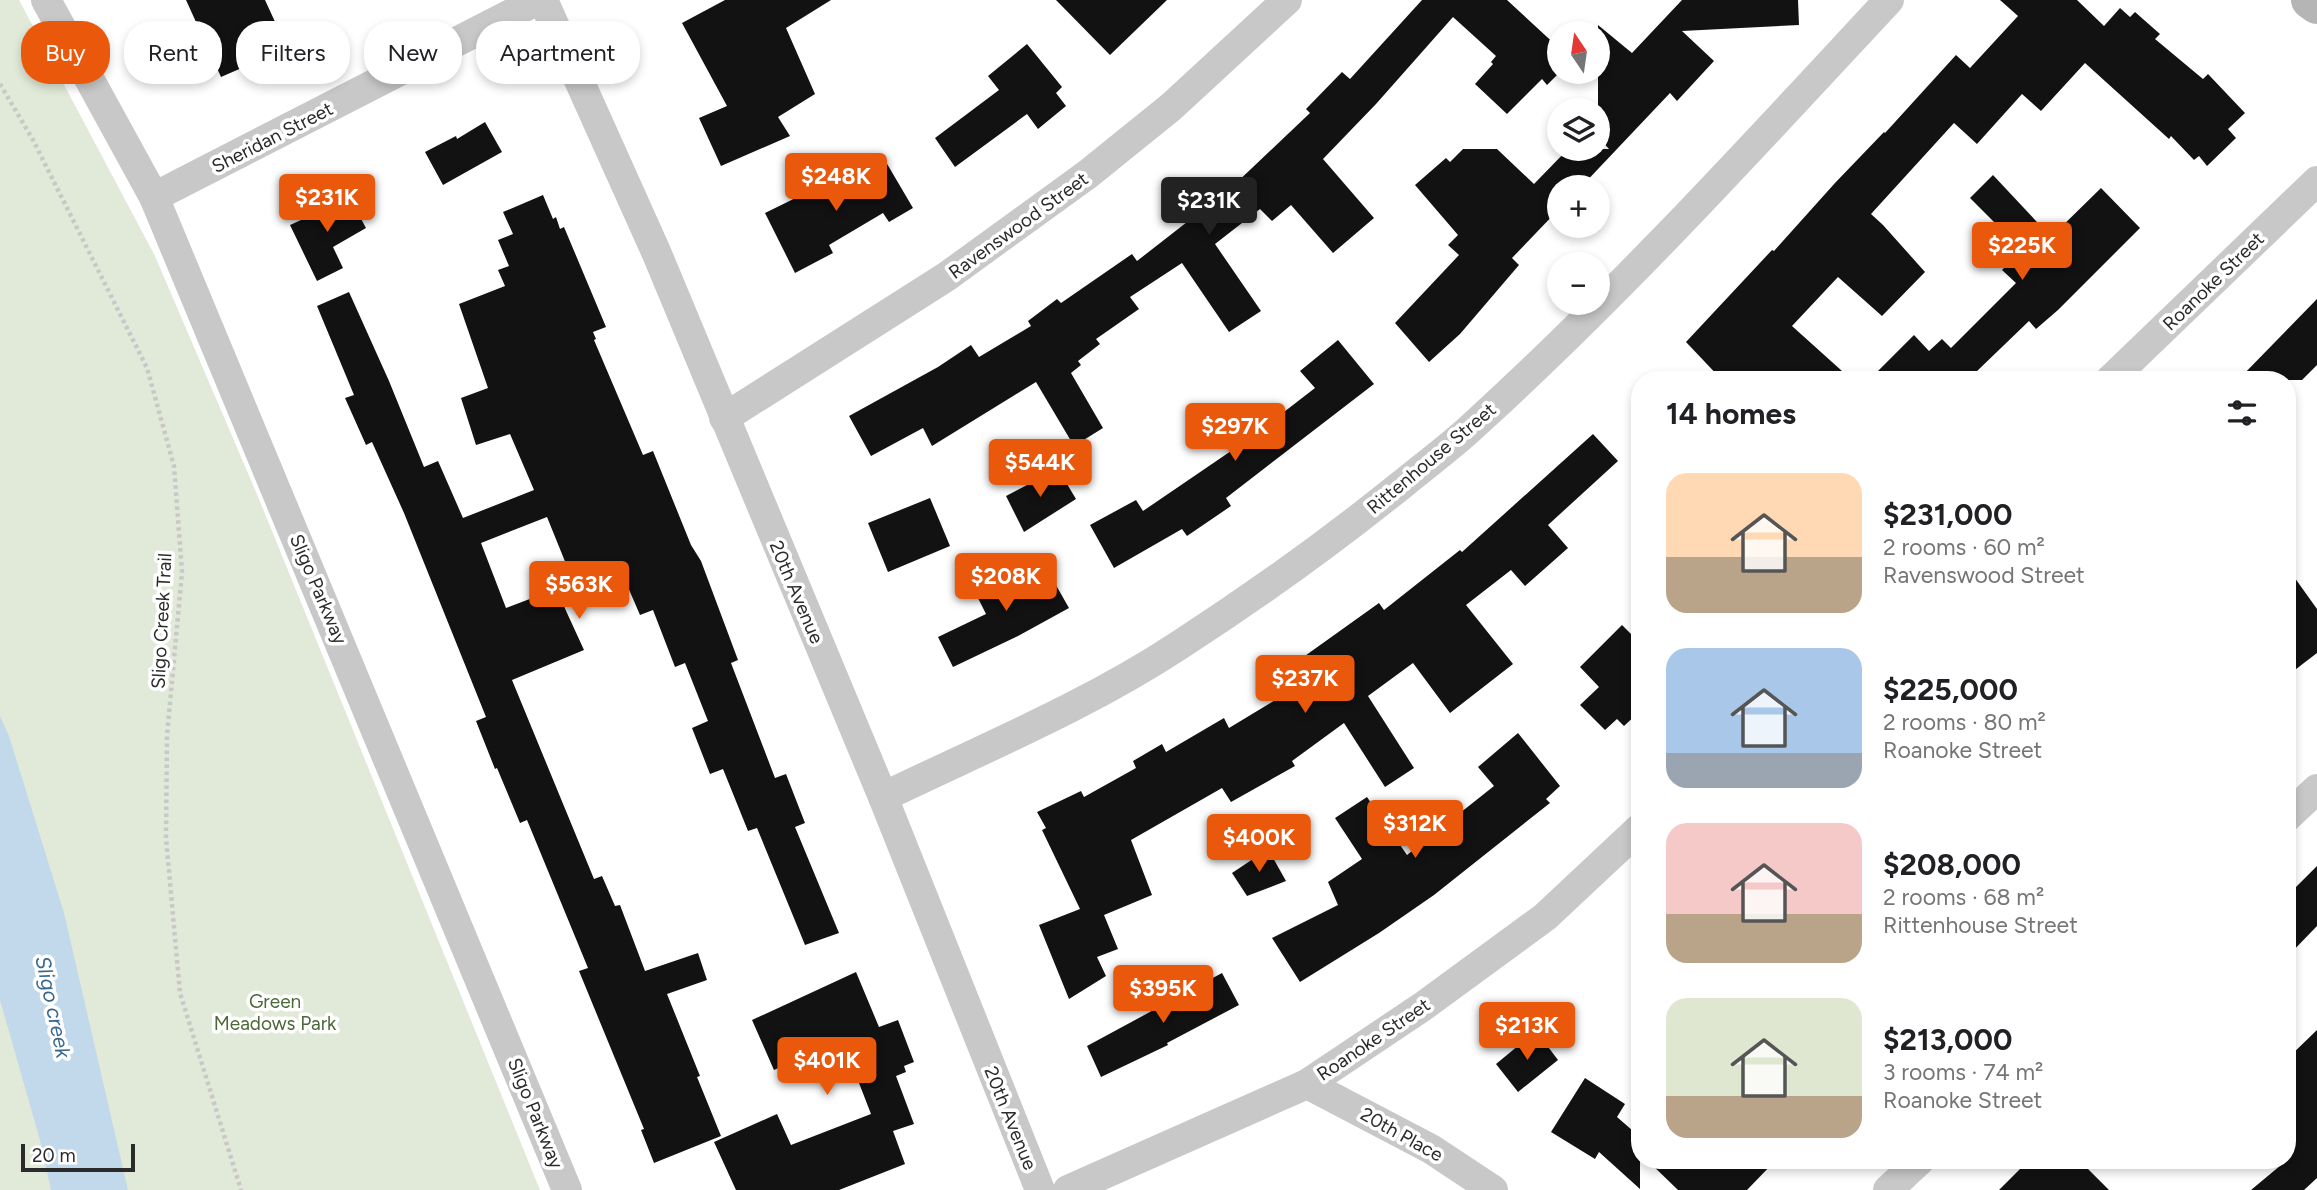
<!DOCTYPE html>
<html lang="en">
<head>
<meta charset="utf-8">
<style>
  body { margin:0; font-family:Figtree,sans-serif; background:#f6f6f6; color:#202124; height:100vh; display:flex; flex-direction:column; font-size:26px; white-space:nowrap }
  * { box-sizing:border-box; margin:0 }
  p { font-size:23px; color:#757577 }
  .icon { flex:none; width:38px; height:38px; fill:none; stroke:currentColor; stroke-width:2; stroke-linecap:round; stroke-linejoin:round }
  .map { position:relative; flex:1; overflow:hidden }
  .details { position:absolute; left:1631px; top:371px; width:665px; height:798px; display:flex; flex-direction:column; background:#fff; border-radius:28px; box-shadow:0 4px 10px #0003 }
  .details>* { flex:none }
  .hud { position:absolute; left:21px; top:21px; width:665px; height:63px; display:flex; gap:14px }
  .needle { width:46px; rotate:347deg }
  .tools { position:absolute; left:1547px; top:21px; display:grid; gap:14px }
  .tools a { display:grid; place-items:center; width:63px; height:63px; border-radius:50%; background:#fff; box-shadow:0 4px 10px #0003; font-size:35px }
  .scale { position:absolute; left:21px; bottom:18px; width:114px; box-sizing:border-box; padding-left:7px; border:4px solid #2b2b2b; border-top:0; font-size:19px; line-height:24px; white-space:nowrap; color:#2b2b2b; -webkit-text-stroke:5px #fff; paint-order:stroke }
  .price { position:absolute; translate:-50% -60px; padding:0 16px; border-radius:7px; background:#ea580c; color:#fff; font-size:23px; line-height:46px; filter:drop-shadow(0 2px 4px #0008) }
  .price::after { content:''; position:absolute; left:50%; top:42px; width:21px; height:16px; margin-left:-10px; background:inherit; clip-path:polygon(0 0,100% 0,50% 100%) }
  .price.current { background:#222; color:#fff }
  ul { padding:0; list-style:none }
  li { display:flex; align-items:center; gap:21px; height:175px; padding:0 35px }
  li span { display:grid; place-items:center; flex:none; width:196px; height:140px; border-radius:21px; color:#555 }
  li>.icon { margin-inline-start:auto }
  span .icon { width:84px; height:84px; fill:#fffc; stroke-width:1 }
  li b { font-size:30px }
  h2 { display:flex; justify-content:space-between; align-items:center; height:84px; padding:0 35px; font-size:30px }
  .chip { padding:0 24px; border-radius:28px; background:#fff; box-shadow:0 4px 10px #0003; font-size:24px; line-height:63px }
  .chip.current { background:#ea580c; color:#fff }
  .map>svg:first-child { display:block }
</style>
</head>
<body>
<div class="map">
<svg width="2317" height="1190" viewBox="0 0 2317 1190">
  <rect width="100%" height="100%" fill="#fff"/>
  <!-- green -->
  <path fill="#e1ead8" d="M0 0H19L155 256 259 499 540 1190H0Z"/>
  <!-- water -->
  <path fill="#c2d9ec" d="M0 716 9 736 64 913 128 1190H51L40 1140 0 1000Z"/>
  <!-- building -->
  <g fill="#121212">
    <path d="M186 0H265L282 37 264 45 269 56 221 77Z"/>
    <path d="M725 0H831L786 28 815 94 778 117 790 136 721 166 699 118 727 106 682 23Z"/>
    <path d="M1056 0H1167L1110 55Z"/>
    <path d="M1422 0H1507L1559 48 1560 72 1547 85 1542 79 1507 114 1475 84 1493 64 1491 62 1496 56 1453 17 1376 104 1323 159 1374 218 1333 253 1291 205 1272 221 1260 209 1215 244 1261 311 1229 332 1182 263 1130 297 1139 309 1096 339 1100 344 1078 361 1081 365 1071 373 1103 428 1074 446 1036 382 932 446 923 428 871 456 849 416 938 367 971 345 979 357 1031 326 1028 321 1057 299 1061 303 1132 254 1137 261 1232 187 1310 113 1306 109 1342 72 1350 79Z"/>
    <path d="M1682 0H1798L1799 25 1682 31 1714 61 1677 101 1670 93 1581 187H1559V209L1512 258 1519 265 1460 334 1429 362 1395 323 1459 255 1448 245 1458 235 1415 185 1446 158 1450 162 1463 149H1497L1534 184 1568 149H1609L1598 137V25L1632 53Z"/>
    <path d="M2000 0H2077L2104 26 2120 8 2130 17 2135 12 2160 34 2155 39 2203 79 2208 74 2245 113 2228 129 2236 138 2207 166 2199 156 2194 160 2171 136 2169 139 2085 63 2041 111 2022 94 1977 144 1954 123 1871 214 1883 225 1925 272 1882 316 1838 277 1792 326 1852 380H1722L1686 342 1772 250 1774 251 1835 183 1884 132 1885 133 1956 55 1970 68 2018 16Z"/>
    <path d="M1027 44 1062 87 1056 93 1066 106 1038 129 1027 114 955 167 935 138 999 90 988 76Z"/>
    <path d="M485 122 502 152 443 185 425 152 456 136 457 139Z"/>
    <path d="M883 157 913 208 889 222 883 213 829 245 833 253 795 273 765 213 820 186 824 192Z"/>
    <path d="M1993 175 2051 237 2101 188 2140 228 2058 310 2036 329 2029 321 1975 373 1981 380H1869L1914 335 1929 351 1942 339 1951 348 2016 283 2002 270 2007 265 2001 258 2016 244 1970 198Z"/>
    <path d="M347 193 366 228 333 247 343 268 317 281 290 225 301 220 299 216Z"/>
    <path d="M543 195 553 219 556 217 560 229 564 227 606 327 593 332 596 339 594 340 643 455 653 451 691 545 701 561 738 660 731 663 775 778 786 774 791 787 805 823 795 827 839 933 805 945 757 828 748 831 723 769 710 774 692 728 708 721 685 663 675 667 653 610 640 615 624 578 579 596 547 517 481 543 506 608 556 589 584 650 512 680 594 879 602 876 615 906 620 905 645 971 698 953 707 980 667 994 700 1076 697 1077 721 1136 654 1163 641 1130 644 1129 579 971 588 968 527 820 520 823 497 768 495 769 476 721 486 717 404 513 372 442 366 445 345 398 354 395 317 306 349 292 389 381 424 467 438 461 463 518 534 490 510 434 476 445 461 398 488 388 459 304 505 286 498 270 509 266 498 240 513 234 503 212Z"/>
    <path d="M2317 299V365L2302 380H2238Z"/>
    <path d="M1338 340 1374 384 1226 498 1231 506 1187 536 1182 529 1114 568 1090 525 1136 500 1143 511 1253 436 1315 388 1300 371Z"/>
    <path d="M1593 434 1618 461 1548 525 1568 548 1525 586 1511 570 1466 605 1513 664 1450 713 1413 663 1368 696 1414 768 1385 787 1344 723 1292 761 1295 766 1231 802 1222 788 1131 840 1152 895 1104 915 1118 949 1097 957 1106 976 1069 999 1039 925 1080 909 1042 830 1046 828 1037 812 1081 791 1084 797 1136 768 1133 761 1162 744 1166 752 1224 718 1229 728 1282 696 1280 693 1283 691 1274 678 1379 603 1384 610 1460 550 1462 552Z"/>
    <path d="M1058 469 1076 499 1024 532 1006 496Z"/>
    <path d="M930 498 950 546 888 572 868 523Z"/>
    <path d="M1041 559 1069 608 1018 636 953 667 938 637 986 614 976 594Z"/>
    <path d="M2287 567 2317 609V653L2287 676Z"/>
    <path d="M1622 625 1640 643V711L1624 726 1617 719 1605 730 1580 705 1599 687 1580 667Z"/>
    <path d="M1518 733 1560 786 1546 799 1550 803 1434 895 1379 933 1300 982 1272 938 1338 905 1328 882 1362 859 1335 818 1367 797 1407 855 1494 786 1478 767Z"/>
    <path d="M1268 849 1286 881 1247 896 1232 873Z"/>
    <path d="M2317 866V926L2287 957V896Z"/>
    <path d="M856 972 879 1027 898 1020 914 1062 904 1066 906 1072 896 1076 914 1124 893 1131 905 1164 839 1190H736L714 1142 777 1114 791 1145 871 1114 842 1039 774 1070 752 1020Z"/>
    <path d="M1222 973 1239 1005 1167 1043 1168 1045 1101 1077 1087 1046Z"/>
    <path d="M2317 1030V1178L2304 1190H2251L2287 1160V1059Z"/>
    <path d="M1536 1031 1558 1060 1518 1092 1496 1064Z"/>
    <path d="M1585 1078 1625 1104 1617 1117 1640 1137V1189L1599 1152 1595 1159 1551 1132Z"/>
    <path d="M1647 1160H1776L1747 1190H1678Z"/>
    <path d="M2029 1160H2079L2109 1190H1999Z"/>
  </g>
  <g fill="none" stroke-linecap="round" stroke-linejoin="round">
    <!-- path -->
    <path stroke="#c8c8c8" stroke-width="4.5" stroke-dasharray="3.5 3.5" stroke-linecap="butt" d="M0 84 33 140 147 368 174 466 182 572 167 736 166 838 180 993 241 1190"/>
    <!-- street -->
    <g stroke="#c8c8c8" stroke-width="30">
      <path d="M46 0 154 197 567 1190"/>
      <path d="M543 0 657 254 883 797 1040 1190"/>
      <path d="M154 197 538 0"/>
      <path d="M2110 380 2317 181"/>
      <path d="M724 418 946 277 1088 174 1171 107 1287 0"/>
      <path d="M883 797C982 749 1085 707 1178 646 1257 595 1332 541 1405 482 1428 463 1453 445 1475 424 1621 291 1755 144 1889 0"/>
      <path d="M2287 817 2317 789"/>
      <path d="M1307 1084 1431 1149 1493 1190"/>
      <path d="M1068 1190 1307 1084 1422 1007 1545 917 1640 828"/>
      <path d="M1888 1190 1920 1160"/>
    </g>
    <!-- secondary -->
    <path stroke="#b5b5b5" stroke-width="38" d="M2310 0 2317 5"/>
  </g>
  <g text-anchor="middle" stroke-width="7" stroke-linejoin="round" paint-order="stroke">
    <!-- street labels -->
    <g font-size="19" fill="#2b2b2b" stroke="#fff">
      <text transform="translate(272 137) rotate(-27)" y="7">Sheridan Street</text>
      <text transform="translate(1018 225) rotate(-36)" y="7">Ravenswood Street</text>
      <text transform="translate(2213 281) rotate(-44)" y="7">Roanoke Street</text>
      <text transform="translate(1431 458) rotate(-40)" y="7">Rittenhouse Street</text>
      <text transform="translate(319 589) rotate(67)" y="7">Sligo Parkway</text>
      <text transform="translate(797 592) rotate(67)" y="7">20th Avenue</text>
      <text transform="translate(161 621) rotate(-87)" y="7">Sligo Creek Trail</text>
      <text transform="translate(1373 1039) rotate(-34)" y="7">Roanoke Street</text>
      <text transform="translate(536 1113) rotate(68)" y="7">Sligo Parkway</text>
      <text transform="translate(1011 1118) rotate(68)" y="7">20th Avenue</text>
      <text transform="translate(1402 1134) rotate(29)" y="7">20th Place</text>
    </g>
    <!-- park labels -->
    <g font-size="19" fill="#4b6838" stroke="#fff">
      <text x="275" y="1008">Green<tspan x="275" dy="22">Meadows Park</tspan></text>
    </g>
    <!-- water labels -->
    <g font-size="21" font-style="italic" fill="#376890" stroke="#fff">
      <text transform="translate(53 1007) rotate(78)" y="7">Sligo creek</text>
    </g>
  </g>
</svg>
<div class="tools">
<a><svg class="needle" viewBox="-14 -14 28 28"><path d="M0-13l5 13h-10z" fill="#e53935"/><path d="M0 13l5-13h-10z" fill="#757577"/></svg></a>
<a><svg class="icon" aria-label="layers" viewBox="0 0 24 24"><path d="M12 4l9 5-9 5-9-5zM3 14l9 5 9-5"/></svg></a>
<a>+</a>
<a>−</a>
</div>
<div class="scale">20 m</div>
<b class="price" style="left:836px;top:213px">$248K</b>
<b class="price" style="left:327px;top:234px">$231K</b>
<b class="price current" style="left:1209px;top:237px">$231K</b>
<b class="price" style="left:2022px;top:282px">$225K</b>
<b class="price" style="left:1235px;top:463px">$297K</b>
<b class="price" style="left:1040px;top:499px">$544K</b>
<b class="price" style="left:1006px;top:613px">$208K</b>
<b class="price" style="left:579px;top:621px">$563K</b>
<b class="price" style="left:1305px;top:715px">$237K</b>
<b class="price" style="left:1415px;top:860px">$312K</b>
<b class="price" style="left:1259px;top:874px">$400K</b>
<b class="price" style="left:1163px;top:1025px">$395K</b>
<b class="price" style="left:1527px;top:1062px">$213K</b>
<b class="price" style="left:827px;top:1097px">$401K</b>
<div class="hud">
<a class="chip current">Buy</a>
<a class="chip">Rent</a>
<a class="chip">Filters</a>
<a class="chip">New</a>
<a class="chip">Apartment</a>
</div>
<section class="details">
<h2>14 homes<svg class="icon" aria-label="filters" viewBox="0 0 24 24"><path d="M4 7h16M4 17h16"/><circle cx="9" cy="7" r="2"/><circle cx="15" cy="17" r="2"/></svg></h2>
<ul>
<li><span style="background:linear-gradient(#ffd9b3 60%,#b9a48a 0)"><svg class="icon" aria-label="home" viewBox="0 0 24 24"><path d="M3 11l9-7 9 7M6 9v11h12V9"/></svg></span><div><b>$231,000</b><p>2 rooms · 60 m²</p><p>Ravenswood Street</p></div></li>
<li><span style="background:linear-gradient(#a9c7e8 75%,#9aa5b1 0)"><svg class="icon" aria-label="home" viewBox="0 0 24 24"><path d="M3 11l9-7 9 7M6 9v11h12V9"/></svg></span><div><b>$225,000</b><p>2 rooms · 80 m²</p><p>Roanoke Street</p></div></li>
<li><span style="background:linear-gradient(#f6c9c9 65%,#b9a48a 0)"><svg class="icon" aria-label="home" viewBox="0 0 24 24"><path d="M3 11l9-7 9 7M6 9v11h12V9"/></svg></span><div><b>$208,000</b><p>2 rooms · 68 m²</p><p>Rittenhouse Street</p></div></li>
<li><span style="background:linear-gradient(#dfe7d0 70%,#b9a48a 0)"><svg class="icon" aria-label="home" viewBox="0 0 24 24"><path d="M3 11l9-7 9 7M6 9v11h12V9"/></svg></span><div><b>$213,000</b><p>3 rooms · 74 m²</p><p>Roanoke Street</p></div></li>
</ul>
</section>
</div>
</body>
</html>
